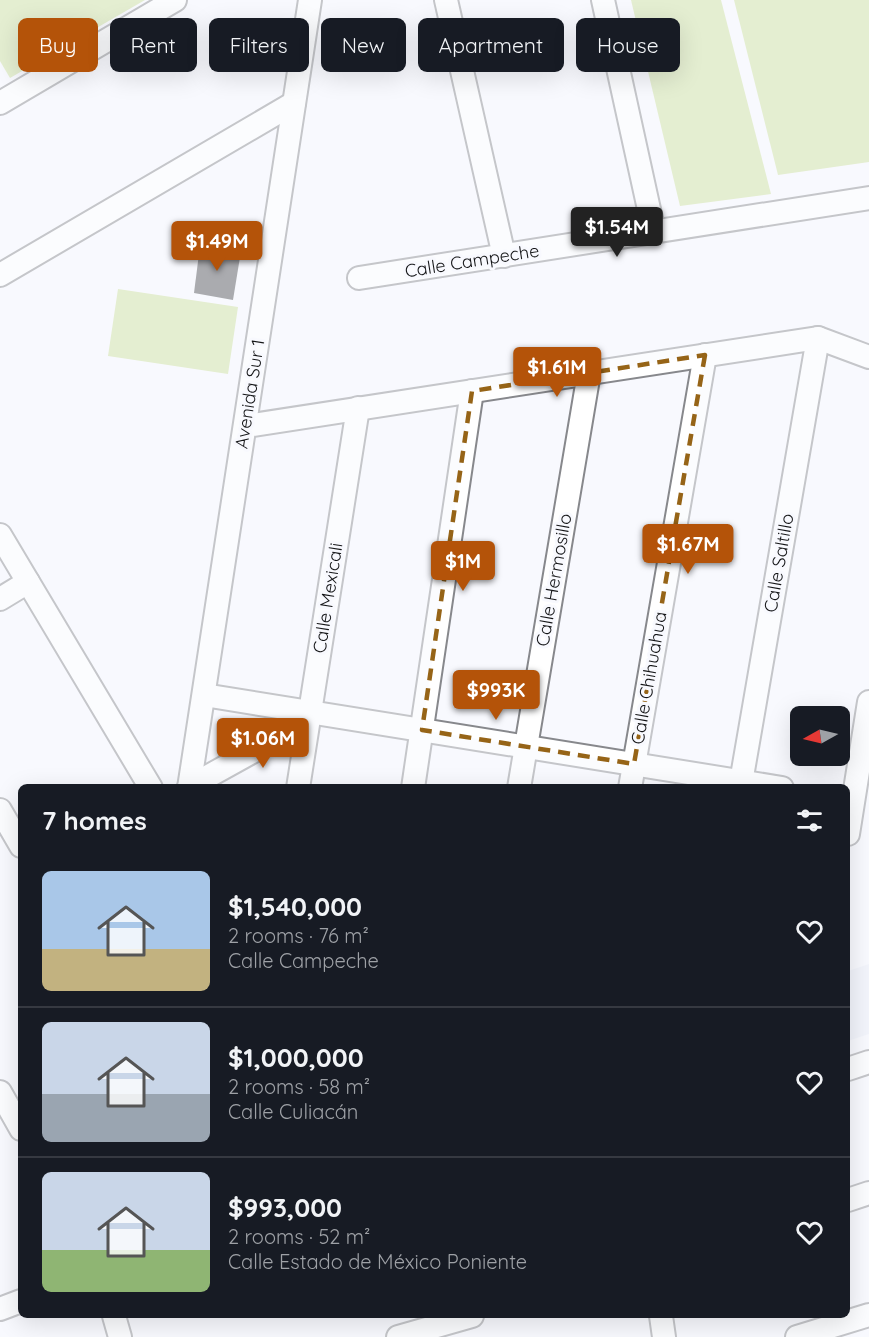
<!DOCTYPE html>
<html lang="en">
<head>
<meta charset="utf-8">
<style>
  body { margin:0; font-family:Quicksand,sans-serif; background:#20242c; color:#f1f3f6; height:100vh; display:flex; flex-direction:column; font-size:22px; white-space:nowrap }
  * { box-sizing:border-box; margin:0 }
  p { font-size:20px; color:#9ea1a6 }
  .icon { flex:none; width:33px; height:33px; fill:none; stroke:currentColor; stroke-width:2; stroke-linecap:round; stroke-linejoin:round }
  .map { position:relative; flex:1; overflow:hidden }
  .sheet { position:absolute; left:18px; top:784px; width:832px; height:534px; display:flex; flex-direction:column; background:#171b24; border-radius:9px; box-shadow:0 6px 24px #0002 }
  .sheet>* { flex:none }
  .guide { position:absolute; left:18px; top:18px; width:834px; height:54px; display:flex; gap:12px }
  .needle { width:39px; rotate:262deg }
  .controls { position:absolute; left:790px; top:706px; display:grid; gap:12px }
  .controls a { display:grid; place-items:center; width:60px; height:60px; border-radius:9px; background:#171b24; box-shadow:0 6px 24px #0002; font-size:30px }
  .price { position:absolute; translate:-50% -51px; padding:0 14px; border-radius:6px; background:#b45309; color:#fff; font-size:20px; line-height:39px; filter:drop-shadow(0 2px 3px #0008) }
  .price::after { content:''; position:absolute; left:50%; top:36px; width:18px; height:14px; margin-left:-9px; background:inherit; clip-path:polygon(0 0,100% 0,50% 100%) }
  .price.current { background:#222; color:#fff }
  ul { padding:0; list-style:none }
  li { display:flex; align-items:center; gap:18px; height:150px; padding:0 24px }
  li+li { border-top:2px solid #363941 }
  li span { display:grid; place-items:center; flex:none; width:168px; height:120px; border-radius:9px; color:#555 }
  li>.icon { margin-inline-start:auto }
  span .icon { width:72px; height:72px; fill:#fffc; stroke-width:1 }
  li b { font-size:26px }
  h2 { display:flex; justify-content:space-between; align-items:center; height:72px; padding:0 24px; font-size:26px }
  .chip { padding:0 21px; border-radius:9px; background:#171b24; box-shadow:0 6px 24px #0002; font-size:21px; line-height:54px }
  .chip.current { background:#b45309; color:#fff }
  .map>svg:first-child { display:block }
</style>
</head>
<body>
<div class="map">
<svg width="869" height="1337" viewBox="0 0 869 1337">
  <rect width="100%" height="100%" fill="#f8f9fe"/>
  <!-- built -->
  <path fill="#ebedf9" d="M869 964V1034L848 1041V971Z"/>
  <!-- green -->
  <g fill="#cddf9b">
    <path d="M0 0H145L10 78 0 61Z"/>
    <path d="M631 0H721L771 194 680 206Z"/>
    <path d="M734 0H869V162L778 175Z"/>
    <path d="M118 289 238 307 228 374 108 356Z"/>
  </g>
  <!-- building -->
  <path fill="#4c4d51" d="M200 246 241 251 233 300 194 293Z"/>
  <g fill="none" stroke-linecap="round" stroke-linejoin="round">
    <!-- minor casing -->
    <g stroke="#87888c" stroke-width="26">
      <g id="minor">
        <path d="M446 0 504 256"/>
        <path d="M603 0 654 232"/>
        <path d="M0 103 175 0"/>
        <path d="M0 275 294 103"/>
        <path d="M359 278 869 198"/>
        <path d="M246 426 818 338 869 357"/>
        <path d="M0 535 151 788"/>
        <path d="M0 599 28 582"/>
        <path d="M204 695 782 788"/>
        <path d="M189 787 288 732 310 711"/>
        <path d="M189 788 310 0"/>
        <path d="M298 788 358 408"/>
        <path d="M413 788 472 391"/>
        <path d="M519 788 589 373"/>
        <path d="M630 788 705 355"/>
        <path d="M740 788 818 338"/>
        <path d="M0 810 21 846"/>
        <path d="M848 834 869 702"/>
        <path d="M848 1069 869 1062"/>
        <path d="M0 1092 21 1129"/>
        <path d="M848 1200 869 1193"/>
        <path d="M0 1309 21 1301"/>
        <path d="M114 1316 120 1337"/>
        <path d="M661 1316 664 1337"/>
        <path d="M398 1337 472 1316"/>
        <path d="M797 1337 869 1315"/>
      </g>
    </g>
    <!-- minor -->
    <use href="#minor" stroke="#fff" stroke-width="22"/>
  </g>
  <!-- marked area -->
  <path d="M0 0H869V1337H0ZM705 355 634 764 422 730 472 391Z" fill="#f8f9fe" fill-opacity=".55" fill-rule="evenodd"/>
  <path fill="none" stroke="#966417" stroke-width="4.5" stroke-dasharray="12 8" stroke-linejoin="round" d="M705 355 634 764 422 730 472 391Z"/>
  <g text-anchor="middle" stroke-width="6" stroke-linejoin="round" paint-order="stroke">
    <!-- street labels -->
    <g font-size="18" fill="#141517" stroke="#f8f9fe">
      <text transform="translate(472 261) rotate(-9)" y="6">Calle Campeche</text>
      <text transform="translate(250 394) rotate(-81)" y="6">Avenida Sur 1</text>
      <text transform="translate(779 563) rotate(-80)" y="6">Calle Saltillo</text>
      <text transform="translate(554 580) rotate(-80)" y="6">Calle Hermosillo</text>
      <text transform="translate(328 598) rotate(-81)" y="6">Calle Mexicali</text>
      <text transform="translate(649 678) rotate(-80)" y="6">Calle Chihuahua</text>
    </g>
  </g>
</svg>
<div class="controls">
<a><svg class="needle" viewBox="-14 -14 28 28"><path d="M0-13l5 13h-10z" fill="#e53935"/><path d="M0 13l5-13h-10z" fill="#9ea1a6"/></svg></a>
</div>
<b class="price current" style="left:617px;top:258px">$1.54M</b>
<b class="price" style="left:217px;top:272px">$1.49M</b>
<b class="price" style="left:557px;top:398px">$1.61M</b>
<b class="price" style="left:688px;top:575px">$1.67M</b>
<b class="price" style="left:463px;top:592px">$1M</b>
<b class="price" style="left:496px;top:721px">$993K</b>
<b class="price" style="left:263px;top:769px">$1.06M</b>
<div class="guide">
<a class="chip current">Buy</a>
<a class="chip">Rent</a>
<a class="chip">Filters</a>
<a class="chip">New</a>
<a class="chip">Apartment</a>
<a class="chip">House</a>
</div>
<section class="sheet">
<h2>7 homes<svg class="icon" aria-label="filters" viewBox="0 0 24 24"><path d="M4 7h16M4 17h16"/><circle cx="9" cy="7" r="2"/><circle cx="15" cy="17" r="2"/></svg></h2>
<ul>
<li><span style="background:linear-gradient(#a9c7e8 65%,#c2b280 0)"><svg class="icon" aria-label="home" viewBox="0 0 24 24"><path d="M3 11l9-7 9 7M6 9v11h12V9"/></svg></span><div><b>$1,540,000</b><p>2 rooms · 76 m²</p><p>Calle Campeche</p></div><svg class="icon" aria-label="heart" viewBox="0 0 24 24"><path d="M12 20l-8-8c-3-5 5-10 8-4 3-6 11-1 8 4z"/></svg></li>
<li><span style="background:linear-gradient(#c9d6e8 60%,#9aa5b1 0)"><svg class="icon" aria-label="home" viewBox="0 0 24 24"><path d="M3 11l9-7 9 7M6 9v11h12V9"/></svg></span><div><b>$1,000,000</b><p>2 rooms · 58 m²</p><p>Calle Culiacán</p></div><svg class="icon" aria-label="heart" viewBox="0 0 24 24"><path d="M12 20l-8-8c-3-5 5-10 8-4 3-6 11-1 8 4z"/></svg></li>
<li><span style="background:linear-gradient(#c9d6e8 65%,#8fb573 0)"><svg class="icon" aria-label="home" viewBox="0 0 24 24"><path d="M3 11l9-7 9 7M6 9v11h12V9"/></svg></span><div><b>$993,000</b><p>2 rooms · 52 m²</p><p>Calle Estado de México Poniente</p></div><svg class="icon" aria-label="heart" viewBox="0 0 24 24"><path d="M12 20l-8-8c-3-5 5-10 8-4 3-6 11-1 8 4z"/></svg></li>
</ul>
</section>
</div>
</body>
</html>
